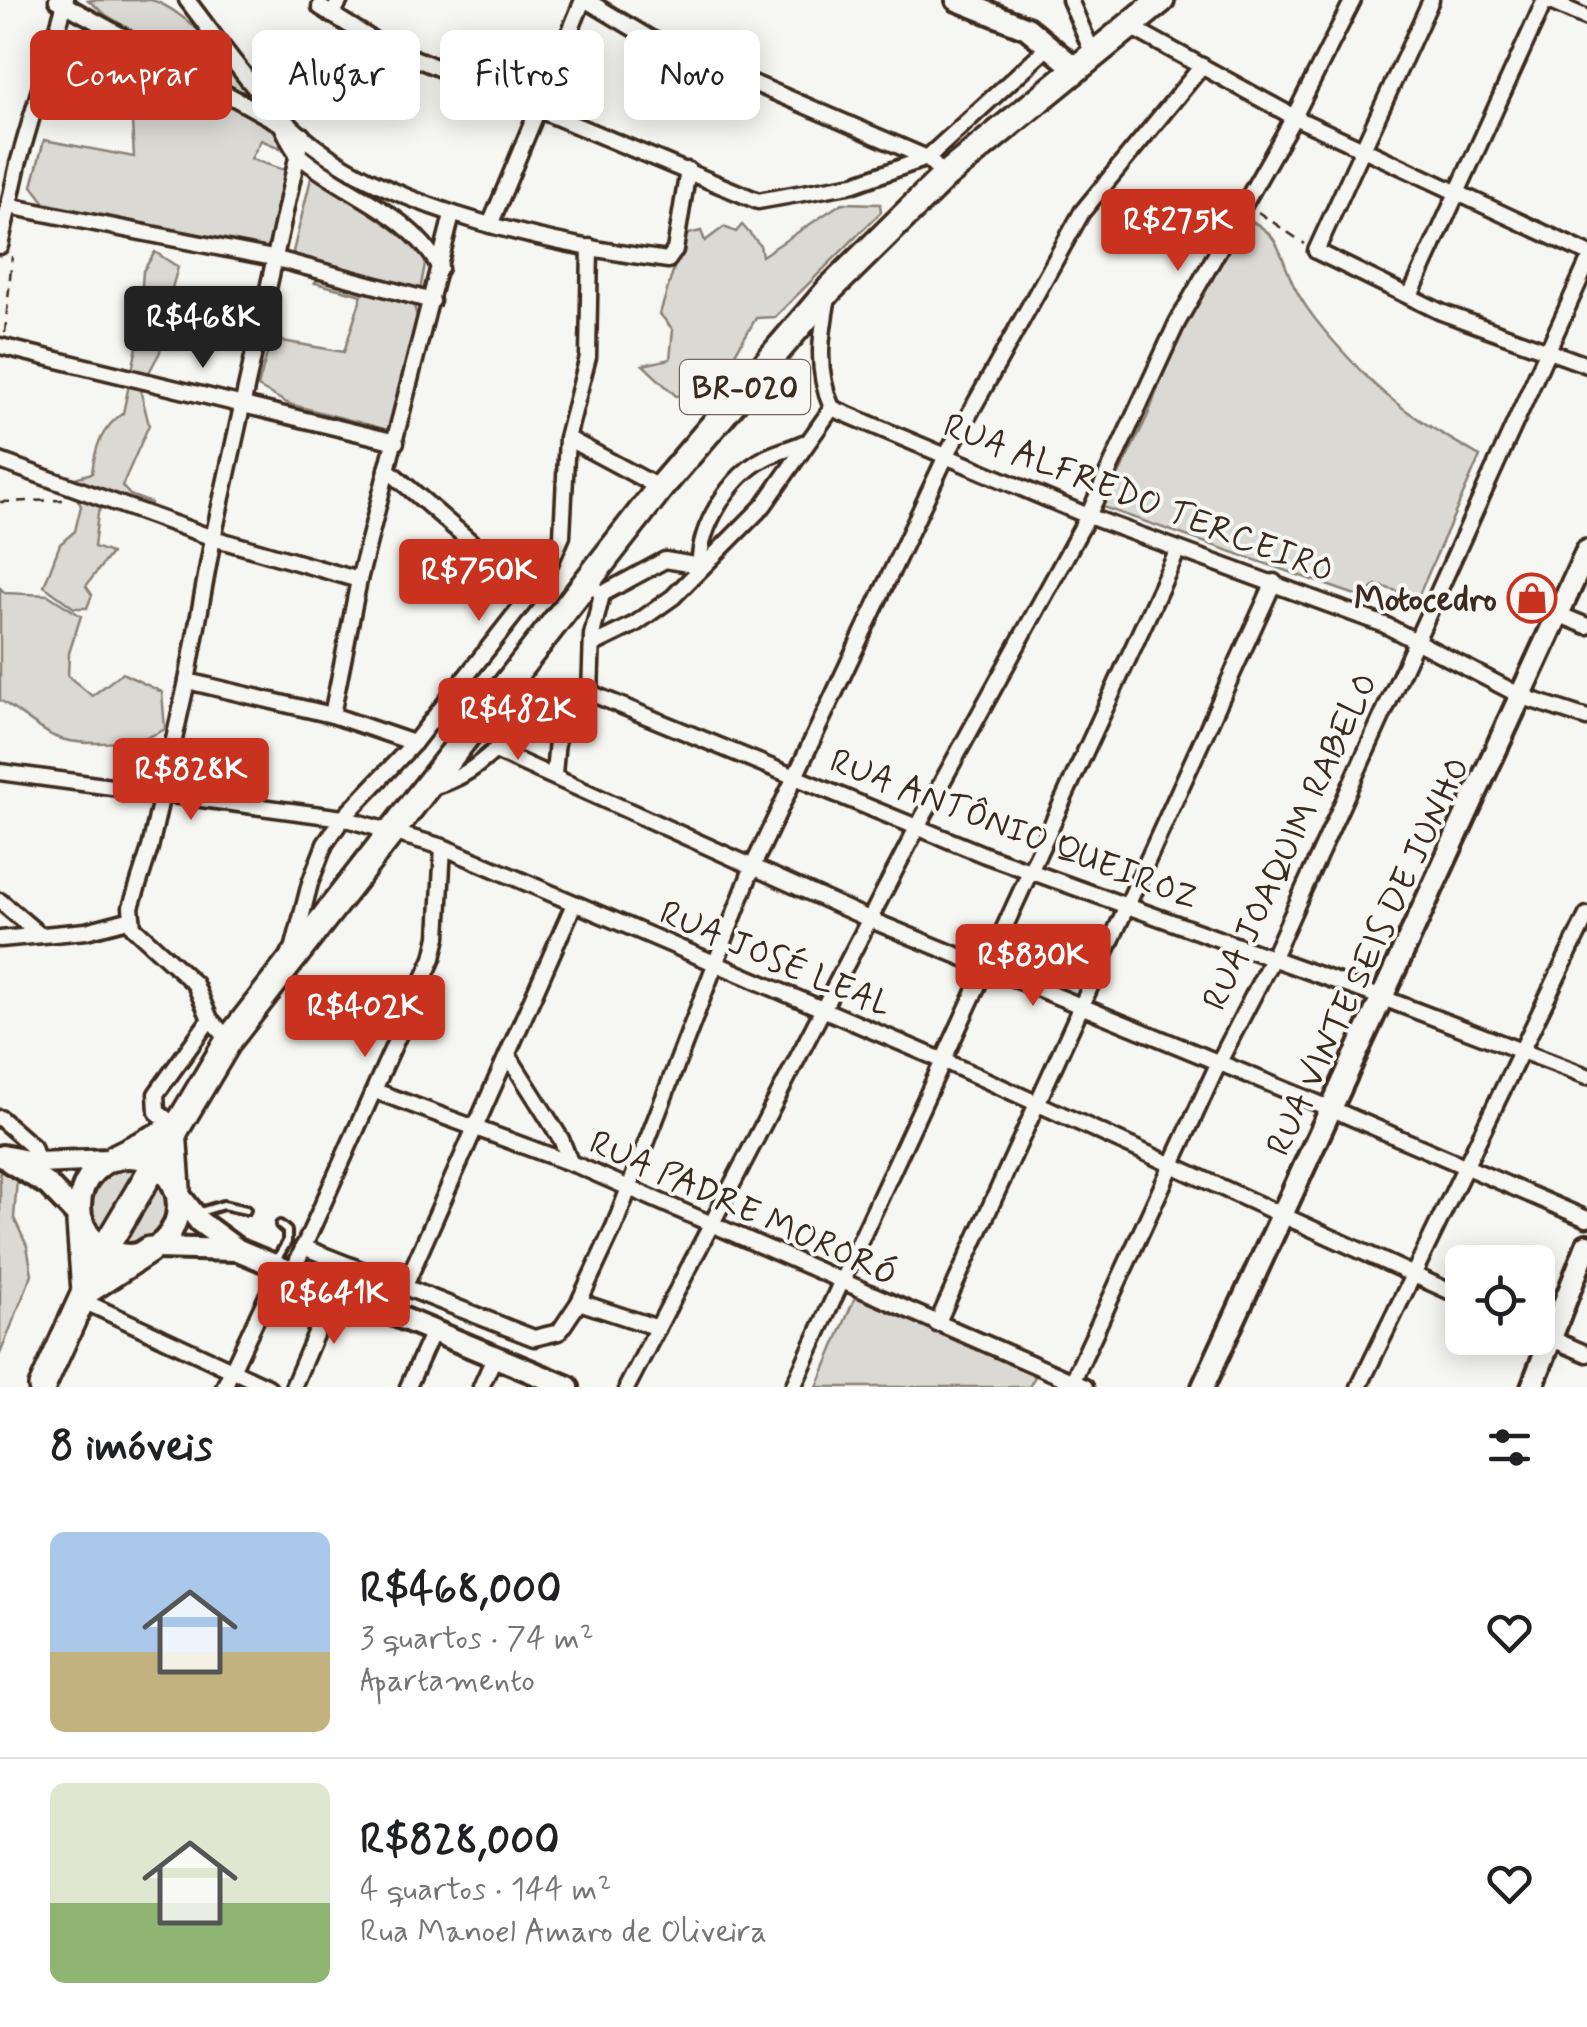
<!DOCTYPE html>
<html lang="pt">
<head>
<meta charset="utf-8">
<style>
  body { margin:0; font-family:Mynerve,sans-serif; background:#f2f2f2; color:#202124; height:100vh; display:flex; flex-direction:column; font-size:38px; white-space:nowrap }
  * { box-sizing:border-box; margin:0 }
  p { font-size:32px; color:#757577 }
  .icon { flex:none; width:55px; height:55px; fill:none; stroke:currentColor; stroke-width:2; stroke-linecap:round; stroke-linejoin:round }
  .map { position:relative; height:1387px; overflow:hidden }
  .details { display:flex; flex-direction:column; background:#fff; flex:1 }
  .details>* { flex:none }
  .hud { position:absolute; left:30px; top:30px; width:1000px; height:90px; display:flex; gap:20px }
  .buttons { position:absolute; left:1445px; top:1245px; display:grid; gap:20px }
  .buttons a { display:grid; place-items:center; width:110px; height:110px; border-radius:15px; background:#fff; box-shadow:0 5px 25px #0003; font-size:50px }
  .price { position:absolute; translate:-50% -85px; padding:0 22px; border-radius:10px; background:#c8321e; color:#fff; font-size:32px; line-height:65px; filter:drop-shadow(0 2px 5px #0008) }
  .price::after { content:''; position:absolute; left:50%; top:60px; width:30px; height:22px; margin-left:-15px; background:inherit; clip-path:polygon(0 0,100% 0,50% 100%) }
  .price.on { background:#222; color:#fff }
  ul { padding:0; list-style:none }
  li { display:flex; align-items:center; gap:30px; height:250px; padding:0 50px }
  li+li { border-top:2px solid #e0e0e0 }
  li span { display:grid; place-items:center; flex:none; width:280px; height:200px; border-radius:15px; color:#555 }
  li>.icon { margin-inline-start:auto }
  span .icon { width:120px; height:120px; fill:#fffc; stroke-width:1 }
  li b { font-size:42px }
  h2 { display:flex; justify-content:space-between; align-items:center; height:120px; padding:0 50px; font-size:42px }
  .chip { padding:0 35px; border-radius:15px; background:#fff; box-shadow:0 5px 25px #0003; font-size:35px; line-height:90px }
  .chip.on { background:#c8321e; color:#fff }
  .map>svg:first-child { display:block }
</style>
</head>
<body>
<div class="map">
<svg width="1587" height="1387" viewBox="0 0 1587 1387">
  <rect width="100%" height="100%" fill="#f6f6f2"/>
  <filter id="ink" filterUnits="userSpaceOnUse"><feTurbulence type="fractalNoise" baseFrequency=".01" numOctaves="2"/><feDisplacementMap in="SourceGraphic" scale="20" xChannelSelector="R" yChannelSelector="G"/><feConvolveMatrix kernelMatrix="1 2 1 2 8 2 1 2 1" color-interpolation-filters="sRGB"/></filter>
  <g filter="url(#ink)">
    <!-- green -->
    <g fill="#dad9d3" stroke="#8a8278" stroke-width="2.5">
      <path d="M88 0C108 0 133 0 151 0 183 7 250 77 261 108L106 15Z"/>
      <path d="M182 77 265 120 280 135V148L261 140 251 159 291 172 271 253 45 203 32 186 44 140 134 157 132 123 122 97 133 92 141 99Z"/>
      <path d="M312 174 381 210 427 253 420 291 297 262 293 252Z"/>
      <path d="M842 203 880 204 881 212 775 317 756 318 733 357 698 393 676 396 643 365 670 359 673 330 660 314 684 235 701 231 705 241 724 227 736 232 742 225 760 245 762 256Z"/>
      <path d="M1242 216C1283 235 1277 250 1294 286 1308 315 1339 348 1361 371 1395 408 1438 432 1480 456L1418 597 1376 585 1364 598 1103 507 1148 415 1181 326Z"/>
      <path d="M155 252 178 267 162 323 160 352 140 389 149 425 122 486 130 495 151 503 150 512 107 497 98 513 94 547 111 553 86 586 92 595 87 608H74L44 586 60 544 75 531 81 506 68 480 92 473C95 447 101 429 123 413L138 342 143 271Z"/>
      <path d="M319 277 412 299 422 334 392 431 289 404 258 387 271 339 344 352 362 295 315 283Z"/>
      <path d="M0 588 5 593 48 595 81 616 69 653 68 676 92 696 122 673 162 692 165 729C140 745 77 747 53 736 35 726 17 711 0 700Z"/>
      <path d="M129 1161 139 1163 100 1239C69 1207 90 1170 129 1161Z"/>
      <path d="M0 1164 17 1179 14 1218 27 1246 32 1274 0 1354Z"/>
      <path d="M157 1172C189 1205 164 1254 118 1248Z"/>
      <path d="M855 1297 1038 1371 1029 1387H817Z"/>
    </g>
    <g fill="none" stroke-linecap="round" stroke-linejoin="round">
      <!-- lane casing -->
      <g stroke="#3b2a1e" stroke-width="14">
        <g id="lane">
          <path d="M200 1212 223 1205 246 1210"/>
          <path d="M276 1260 287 1242V1231L280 1225"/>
        </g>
      </g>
      <!-- street casing -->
      <g stroke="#3b2a1e" stroke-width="21">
        <g id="street">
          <path d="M57 0 281 124C287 135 292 150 301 157 348 196 409 212 440 268"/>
          <path d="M187 0C225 49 263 107 313 145 402 213 558 246 668 260L675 250 688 170"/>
          <path d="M586 0 651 39 927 158 1049 46"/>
          <path d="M1070 0 1093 54"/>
          <path d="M1431 0 1316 251 1441 312 1587 365"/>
          <path d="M1546 0 1587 18"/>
          <path d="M320 7 378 43 758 201 854 184 927 158 945 176"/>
          <path d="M332 15 340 0"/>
          <path d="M1129 26 1294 117 1587 253"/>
          <path d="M8 206 273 258 432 301"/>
          <path d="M490 225 583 0"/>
          <path d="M0 246 18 164 66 0"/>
          <path d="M828 296C821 336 815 369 832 408"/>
          <path d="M1410 296 1545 0"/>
          <path d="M0 346 396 442"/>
          <path d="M832 408 1088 516 1385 625 1523 697 1587 718"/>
          <path d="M567 438 660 488"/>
          <path d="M0 461 213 538 359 580"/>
          <path d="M387 469 531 594"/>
          <path d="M602 594 665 560 700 566C698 528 730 476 765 458 776 452 790 449 803 443"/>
          <path d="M1560 615 1587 626"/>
          <path d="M592 645 635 624 673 597 764 505 832 408"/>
          <path d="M187 681 332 715 414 743"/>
          <path d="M590 693 985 855 1383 998 1587 1076"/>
          <path d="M590 693 592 635 602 594 595 588"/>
          <path d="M332 715 359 580 452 215"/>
          <path d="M498 752 871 920 1332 1109 1587 1219"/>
          <path d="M0 772 343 818 443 847 944 1061 1462 1297"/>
          <path d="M554 775 560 704"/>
          <path d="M426 788C472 779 491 752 525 723 545 707 569 705 590 693"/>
          <path d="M0 901 40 935"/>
          <path d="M0 939 86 931 132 919"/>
          <path d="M293 950 310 883 325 844 343 818 414 743 544 577 562 536 567 438 588 357 590 247"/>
          <path d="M229 1040 210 1019 195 984 133 927 131 907 150 848 187 681 213 538 302 135"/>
          <path d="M508 1055 561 1139 570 1162"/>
          <path d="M375 1091 581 1167 1085 1387"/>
          <path d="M0 1118 33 1147 38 1163"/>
          <path d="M176 1126 157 1112 156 1094 210 1019"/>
          <path d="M303 1247 534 1338 559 1332 579 1302 614 1227 753 866 946 456 1082 212 1202 66"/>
          <path d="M292 1273 433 958 438 937 443 847"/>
          <path d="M405 1286 574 904"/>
          <path d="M81 1300 268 1387"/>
          <path d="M579 1302 658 1328"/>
          <path d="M937 1324 1274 582"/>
          <path d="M1538 1333 1587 1354"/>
          <path d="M224 1387 280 1269"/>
          <path d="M293 1387 334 1290"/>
          <path d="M408 1387 434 1329"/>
          <path d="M481 1387 495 1356"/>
          <path d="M627 1387 918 826 1088 516 1177 323 1294 117 1353 0"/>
          <path d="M793 1387 1178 550"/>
          <path d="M1070 1387 1219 1062 1272 959 1587 264"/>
          <path d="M1359 1387 1587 915"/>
        </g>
      </g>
      <!-- secondary casing -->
      <g stroke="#3b2a1e" stroke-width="28">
        <g id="secondary">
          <path d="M957 0 1027 28 1076 69"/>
          <path d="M1203 1387 1587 551"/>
          <path d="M1532 1387 1587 1245"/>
        </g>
      </g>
      <!-- primary casing -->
      <g stroke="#3b2a1e" stroke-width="28">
        <g id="primary">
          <path d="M2 1156 38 1163 109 1160"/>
          <circle cx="129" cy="1206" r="49"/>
          <path d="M10 1162 48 1185 78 1216"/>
          <path d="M179 1195 200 1222 238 1250 568 1387"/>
          <path d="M154 1248 236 1250"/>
        </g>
      </g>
      <!-- highway casing -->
      <g stroke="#3b2a1e" stroke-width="32">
        <g id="highway">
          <path d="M173 1129 177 1188"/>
          <path d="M116 1157 173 1129"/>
          <path d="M80 1222 85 1292"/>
          <path d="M85 1292 149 1250"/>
          <path d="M42 1387 105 1248 229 1040 660 488 830 289 945 176 1161 0"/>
        </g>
      </g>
      <!-- path -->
      <g stroke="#3b2a1e" stroke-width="2.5" stroke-dasharray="10 8" stroke-linecap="butt">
        <path d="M1258 212 1305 244"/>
        <path d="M5 333 12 256"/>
        <path d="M0 502 63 500"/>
      </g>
      <!-- lane -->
      <use href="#lane" stroke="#f6f6f2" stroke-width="6"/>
      <!-- street -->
      <use href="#street" stroke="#f6f6f2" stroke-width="14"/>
      <!-- secondary -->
      <use href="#secondary" stroke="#f6f6f2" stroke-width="20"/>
      <!-- primary -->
      <use href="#primary" stroke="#f6f6f2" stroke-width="20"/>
      <!-- highway -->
      <use href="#highway" stroke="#f6f6f2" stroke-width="25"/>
    </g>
  </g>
  <!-- icons -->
  <defs>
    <g id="shop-ring" transform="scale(2.5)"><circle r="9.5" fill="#f6f6f2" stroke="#c8321e" stroke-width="1.5"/><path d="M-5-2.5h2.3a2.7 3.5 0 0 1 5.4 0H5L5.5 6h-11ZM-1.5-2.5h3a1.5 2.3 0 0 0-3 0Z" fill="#c8321e"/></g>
  </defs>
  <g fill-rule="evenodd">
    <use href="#shop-ring" x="1532" y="598"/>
  </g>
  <g text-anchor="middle" stroke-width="8" stroke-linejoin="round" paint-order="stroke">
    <!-- shield labels -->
    <rect fill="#f6f6f2" stroke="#73675e" stroke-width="2.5" x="680" y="360" width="130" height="54" rx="8"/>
    <g font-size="32" font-weight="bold" fill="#3b2a1e">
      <text x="745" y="398">BR-020</text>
    </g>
    <!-- street labels -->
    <g font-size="35" fill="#3b2a1e" stroke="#f6f6f2">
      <text transform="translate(1139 497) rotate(21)" y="12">RUA ALFREDO TERCEIRO</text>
      <text transform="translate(1014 828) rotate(21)" y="12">RUA ANTÔNIO QUEIROZ</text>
      <text transform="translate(1289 841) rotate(-65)" y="12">RUA JOAQUIM RABELO</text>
      <text transform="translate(1367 956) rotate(-65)" y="12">RUA VINTE SEIS DE JUNHO</text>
      <text transform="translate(776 958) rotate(23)" y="12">RUA JOSÉ LEAL</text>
      <text transform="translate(744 1207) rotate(24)" y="12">RUA PADRE MORORÓ</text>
    </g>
    <!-- poi labels -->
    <g font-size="35" font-weight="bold" fill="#3b2a1e" stroke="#f6f6f2" text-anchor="end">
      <text x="1497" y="610">Motocedro</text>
    </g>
  </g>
</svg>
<div class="buttons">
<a><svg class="icon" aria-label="locate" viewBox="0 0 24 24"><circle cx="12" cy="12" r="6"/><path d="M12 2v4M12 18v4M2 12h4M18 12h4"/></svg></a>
</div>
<b class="price" style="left:1178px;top:274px">R$275K</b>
<b class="price on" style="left:203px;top:371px">R$468K</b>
<b class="price" style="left:479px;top:624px">R$750K</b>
<b class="price" style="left:518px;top:763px">R$482K</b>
<b class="price" style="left:191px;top:823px">R$828K</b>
<b class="price" style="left:1033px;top:1009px">R$830K</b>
<b class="price" style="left:365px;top:1060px">R$402K</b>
<b class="price" style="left:334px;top:1347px">R$641K</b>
<div class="hud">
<a class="chip on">Comprar</a>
<a class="chip">Alugar</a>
<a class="chip">Filtros</a>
<a class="chip">Novo</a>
</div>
</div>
<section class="details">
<h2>8 imóveis<svg class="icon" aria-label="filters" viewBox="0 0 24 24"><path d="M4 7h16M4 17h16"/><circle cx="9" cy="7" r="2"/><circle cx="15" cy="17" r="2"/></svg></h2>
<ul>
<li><span style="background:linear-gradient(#a9c7e8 60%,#c2b280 0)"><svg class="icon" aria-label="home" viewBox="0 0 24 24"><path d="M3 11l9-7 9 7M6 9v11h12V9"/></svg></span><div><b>R$468,000</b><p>3 quartos · 74 m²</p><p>Apartamento</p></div><svg class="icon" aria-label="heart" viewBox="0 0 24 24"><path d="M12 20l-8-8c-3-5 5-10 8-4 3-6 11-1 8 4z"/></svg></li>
<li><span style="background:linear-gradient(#dfe7d0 60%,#8fb573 0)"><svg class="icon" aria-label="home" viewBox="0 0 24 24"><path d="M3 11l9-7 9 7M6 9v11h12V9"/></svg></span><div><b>R$828,000</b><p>4 quartos · 144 m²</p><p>Rua Manoel Amaro de Oliveira</p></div><svg class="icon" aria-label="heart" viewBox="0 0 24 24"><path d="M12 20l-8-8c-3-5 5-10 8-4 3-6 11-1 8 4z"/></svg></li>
</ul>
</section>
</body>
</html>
